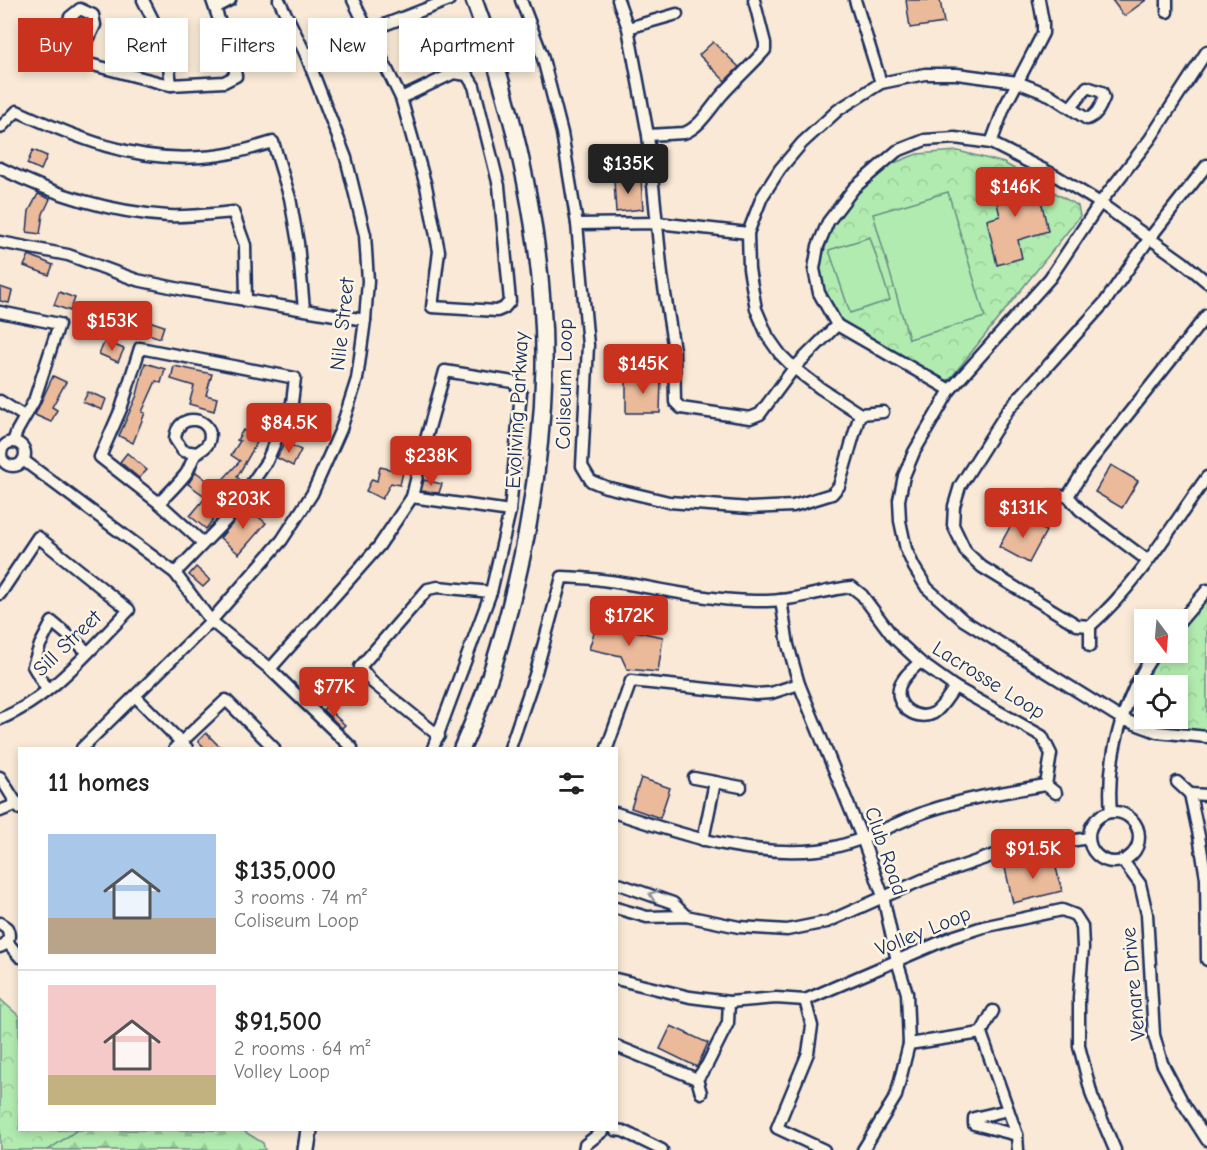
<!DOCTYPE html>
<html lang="en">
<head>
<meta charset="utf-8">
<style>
  body { margin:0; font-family:"Comic Neue",sans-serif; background:#f2f2f2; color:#222; height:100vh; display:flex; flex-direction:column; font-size:22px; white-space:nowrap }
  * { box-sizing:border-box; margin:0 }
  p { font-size:20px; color:#767676 }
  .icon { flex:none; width:33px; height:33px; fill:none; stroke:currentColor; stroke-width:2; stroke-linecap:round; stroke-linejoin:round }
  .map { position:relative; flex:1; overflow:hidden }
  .details { position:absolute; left:18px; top:747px; width:600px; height:384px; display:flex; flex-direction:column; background:#fff; border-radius:0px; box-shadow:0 3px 9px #0003 }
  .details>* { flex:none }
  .top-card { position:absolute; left:18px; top:18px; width:600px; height:54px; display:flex; gap:12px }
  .needle { width:39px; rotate:164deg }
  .fabs { position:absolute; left:1134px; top:609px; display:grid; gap:12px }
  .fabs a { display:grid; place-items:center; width:54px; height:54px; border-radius:0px; background:#fff; box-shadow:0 3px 9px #0003; font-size:30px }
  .price { position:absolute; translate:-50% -51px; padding:0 14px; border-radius:6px; background:#c8321e; color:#fff; font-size:20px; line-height:39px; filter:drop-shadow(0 2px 3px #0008) }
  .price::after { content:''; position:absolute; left:50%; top:36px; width:18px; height:14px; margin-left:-9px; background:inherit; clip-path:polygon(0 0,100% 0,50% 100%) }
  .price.current { background:#222; color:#fff }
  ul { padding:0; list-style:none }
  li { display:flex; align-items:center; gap:18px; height:150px; padding:0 30px }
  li+li { border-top:2px solid #e0e0e0 }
  li span { display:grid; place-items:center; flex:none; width:168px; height:120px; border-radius:0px; color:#555 }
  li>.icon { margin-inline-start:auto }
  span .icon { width:72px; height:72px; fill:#fffc; stroke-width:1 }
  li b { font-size:26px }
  h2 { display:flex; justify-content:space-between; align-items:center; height:72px; padding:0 30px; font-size:26px }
  .chip { padding:0 21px; border-radius:0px; background:#fff; box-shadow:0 3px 9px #0003; font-size:21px; line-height:54px }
  .chip.current { background:#c8321e; color:#fff }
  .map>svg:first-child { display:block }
</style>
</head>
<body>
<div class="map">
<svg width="1207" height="1150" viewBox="0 0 1207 1150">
  <defs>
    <pattern id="forest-firs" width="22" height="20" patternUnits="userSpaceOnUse" patternTransform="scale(1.5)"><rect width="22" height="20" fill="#b2ebaf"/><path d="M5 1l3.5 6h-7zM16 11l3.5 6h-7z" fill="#98ca99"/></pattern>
    <pattern id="park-crowns" width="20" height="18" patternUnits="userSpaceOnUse" patternTransform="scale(1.5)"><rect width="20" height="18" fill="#b2ebaf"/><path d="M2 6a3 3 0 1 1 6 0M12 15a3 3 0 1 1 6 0" fill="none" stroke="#98ca99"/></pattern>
  </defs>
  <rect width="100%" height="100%" fill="#f9e9d6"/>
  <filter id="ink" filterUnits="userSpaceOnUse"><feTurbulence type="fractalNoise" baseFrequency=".0167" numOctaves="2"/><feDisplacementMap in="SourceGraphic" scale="12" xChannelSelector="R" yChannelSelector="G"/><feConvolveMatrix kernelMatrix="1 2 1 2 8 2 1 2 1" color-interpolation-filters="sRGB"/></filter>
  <g filter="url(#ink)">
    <!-- forest -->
    <path fill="url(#forest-firs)" stroke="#668d86" stroke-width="1.5" d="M77 1130H242L263 1143 265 1150H48Z"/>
    <!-- park -->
    <g fill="url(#park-crowns)" stroke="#668d86" stroke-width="1.5" fill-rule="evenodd">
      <path d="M958 151 1004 163 1078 206 1080 216 950 379 944 381 839 323 823 291 819 269 833 221 853 195 889 165 917 154Z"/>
      <path d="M1207 600V732C1183 731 1148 729 1130 713L1140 687 1163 653 1178 652V634ZM1144 686H1178V718H1144Z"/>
      <path d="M0 999 19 1016 20 1130H77L48 1150H0Z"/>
    </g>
    <!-- garden -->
    <g fill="#b2ebaf" stroke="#668d86" stroke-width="1.5">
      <path d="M948 192 985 317 909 339 873 214Z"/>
      <path d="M870 237 890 300 850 313 829 250Z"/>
    </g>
    <!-- building -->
    <g fill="#ebba9b" stroke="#1b2f5e" stroke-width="1.5">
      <path d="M906 0H940L944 23 910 28Z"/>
      <path d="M1112 0H1146L1124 16Z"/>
      <path d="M713 42 739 67 725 81 699 55Z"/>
      <path d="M33 150 47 156 41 170 27 164Z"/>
      <path d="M1010 172 1026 183 1029 194 1039 191 1048 231 1018 240 1022 258 997 265 987 220 1000 216 997 203 1002 199 995 175Z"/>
      <path d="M641 179 643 209 616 212 614 181Z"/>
      <path d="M38 194 50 199 43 214 40 234 27 232 29 211Z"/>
      <path d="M29 255 53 265 49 275 24 266Z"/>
      <path d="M0 287 12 291 9 303 0 301Z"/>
      <path d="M59 292 75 298 70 311 54 305Z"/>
      <path d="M143 319 164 326 160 338 139 331Z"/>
      <path d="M105 341 124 349 118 362 99 354Z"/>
      <path d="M145 363 165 369 161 383 156 381 142 412 145 413 133 443 119 436 137 395Z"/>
      <path d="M174 366 212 374 206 395 217 398 214 411 189 404 194 386 171 379Z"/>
      <path d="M53 376 66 382 52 407 57 410 51 422 35 415Z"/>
      <path d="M626 377 661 378 660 413H626Z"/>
      <path d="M88 392 106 399 102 410 83 402Z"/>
      <path d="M243 430 259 439 237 477 242 482 227 498 228 499 206 529 190 516 206 497 188 484 196 472 216 487 240 461 231 455 240 441 237 440Z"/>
      <path d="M285 442 301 450 293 466 277 458Z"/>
      <path d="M127 453 147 470 139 478 120 462Z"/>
      <path d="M1111 465 1138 481 1122 508 1095 492Z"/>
      <path d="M380 467 403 472 400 485 391 483 382 499 366 491 372 479 377 481Z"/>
      <path d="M424 480 442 484 439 493 421 491Z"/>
      <path d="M247 507 266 523 239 554 220 538Z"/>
      <path d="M1016 516 1046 531 1029 563 999 547Z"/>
      <path d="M196 567 210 580 203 587 189 575Z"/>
      <path d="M597 623 663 637 658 672 627 669 621 656 589 649Z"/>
      <path d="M326 707 345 725 342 728 323 710Z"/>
      <path d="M206 733 221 748H205L198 741Z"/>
      <path d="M641 778 670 788 660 818 631 808Z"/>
      <path d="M1053 856 1062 891 1013 903 1005 868Z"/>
      <path d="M671 1026 708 1043 697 1067 660 1049Z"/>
    </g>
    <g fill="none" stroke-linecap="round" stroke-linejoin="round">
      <!-- street casing -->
      <g stroke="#1b2f5e" stroke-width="15">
        <g id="street">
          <path d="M143 0 167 48 171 85"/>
          <path d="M353 0 401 98 426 186 439 251 432 307 497 311 504 308 510 301 499 186 474 86 467 75 454 73 401 98"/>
          <path d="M521 0 542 55 562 133 577 224 588 345 582 466 591 481 606 487 669 502 750 508 793 506 832 494 839 486 860 414"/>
          <path d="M618 0 628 28 648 135 662 275 674 350 675 402 681 408 750 418 760 414 794 368 837 325"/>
          <path d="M855 0 881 83"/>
          <path d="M215 8 230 0"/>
          <path d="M1167 12V0"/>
          <path d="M628 28 677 14"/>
          <path d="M1207 51 1150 139 1100 203 1050 278 950 390 914 452 904 476 899 500 900 521 906 549 914 567 927 588 963 620 1122 719 1157 732 1207 737"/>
          <path d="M306 55 449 0"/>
          <path d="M78 61 95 25 93 15 80 9 70 17 55 50 78 61 161 83 171 85 224 82 236 76 231 54 212 0"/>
          <path d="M0 128 17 111C77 138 134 162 201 157 226 156 250 149 273 142L290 198 298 243 304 309"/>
          <path d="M648 135 684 133C700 127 710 109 721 96 735 80 751 66 765 50V43L754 0"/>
          <path d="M991 143 1004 108 1043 33V22L1039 0"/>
          <path d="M1207 165 1149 239 1105 302 1008 410 960 486 954 506 953 525 966 552 982 567 1077 625 1090 626C1137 585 1171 527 1207 477"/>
          <path d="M0 168C52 194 109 212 168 216 189 217 212 214 233 212L245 245 246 301"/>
          <path d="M577 224 658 223 748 233"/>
          <path d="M0 242 68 255 137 280 185 290 365 320"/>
          <path d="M0 312 59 324 34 401 17 431 13 442"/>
          <path d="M950 390 837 325 819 293 814 269 818 246 828 222 854 188 897 151 925 140 955 138 991 143 1056 176 1100 203 1183 262 1207 282"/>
          <path d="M0 401 24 416"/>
          <path d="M883 412 860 414 820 388 794 368 780 354 768 337 756 309 749 269 748 233 762 197 780 169 802 143 838 110 881 83 925 74H957L1017 82 1050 95 1087 119C1097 116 1100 107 1104 98L1102 92 1087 87 1070 108"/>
          <circle cx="13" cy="454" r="12"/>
          <path d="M23 460 175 573 211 621 270 669 352 748"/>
          <path d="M1049 496H1068"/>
          <path d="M412 497 510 511"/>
          <path d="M159 503C168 494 177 485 185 475 190 469 191 460 196 454 201 449 207 449 209 441 216 418 177 409 175 439L183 451 197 453"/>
          <path d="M1147 560 1080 510 1068 496 1086 467 1207 315"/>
          <path d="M175 573 228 518 267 461 292 403 295 378 140 348 121 409 100 457 159 503 203 543"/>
          <path d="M0 594 38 537 129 610C92 648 50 699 0 719"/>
          <path d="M781 600 788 645 799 684 862 838 883 896 897 961 907 993 909 1044 896 1096 863 1150"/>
          <path d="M1178 624 1207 590"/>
          <path d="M1090 626V646"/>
          <path d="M920 662C912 670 902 677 899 688 895 707 917 722 934 713 942 708 949 695 955 687"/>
          <path d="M270 669 379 546 412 497 424 446 445 371 513 382 521 392 510 511 491 592 433 748"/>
          <path d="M47 690 33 666 40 645 52 622 88 652"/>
          <path d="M136 697 187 748"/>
          <path d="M439 736 372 682 360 667 428 589 438 587 491 592"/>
          <path d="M82 748 211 621 282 540 312 494 341 429 357 379 365 320 368 281 365 235 346 158 306 55 279 0"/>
          <path d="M175 748 226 700 274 748"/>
          <path d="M510 748 536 672 562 577C620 578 676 596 734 600 749 601 765 602 780 600 804 598 828 589 852 587L862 595 894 638 920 662 955 687 1042 736 1051 754 1046 785"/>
          <path d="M607 748 631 681 756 694 771 693 799 684"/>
          <path d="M0 777 20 809"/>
          <path d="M694 778 741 787"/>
          <path d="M1177 782 1190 794 1199 836 1206 878 1207 960"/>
          <path d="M1046 785 1056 793"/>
          <path d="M1190 794 1207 795"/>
          <path d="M0 811 20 803"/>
          <circle cx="1114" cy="837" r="25"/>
          <path d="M1111 812C1106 756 1123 699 1155 652"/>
          <path d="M616 813C682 835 748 857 818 850 855 846 890 825 925 812 965 798 1005 792 1046 785"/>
          <path d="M703 840 715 782"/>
          <path d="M1123 861 1140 884 1147 914 1154 1035 1162 1063 1182 1101 1207 1140"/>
          <path d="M616 883 673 903 686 916"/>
          <path d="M616 908 647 917 686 916 739 927 787 930 827 922 922 880 1000 853 1088 838"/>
          <path d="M0 923 7 928C11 936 9 943 0 947"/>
          <path d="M7 942 20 957"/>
          <path d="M616 979 690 997 729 1002 776 998 805 1000 952 937 983 927 1062 910 1075 915 1082 926 1083 948 1079 997V1046L1092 1096 1115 1150"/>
          <path d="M805 1000 812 1026 808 1053 777 1128 824 1150"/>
          <path d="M981 1033 993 1011"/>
          <path d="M909 1044 981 1033 1017 1135 1018 1150"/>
          <path d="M616 1046 697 1079"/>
          <path d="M697 1079 707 1065 728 1023 729 1002"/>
          <path d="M697 1079 701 1093"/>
          <path d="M1008 1110 974 1118V1124L1017 1135"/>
          <path d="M615 1130 623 1131 662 1150"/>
          <path d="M584 1150 585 1145 604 1130"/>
        </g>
      </g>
      <!-- secondary casing -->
      <g stroke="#1b2f5e" stroke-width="20">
        <g id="secondary">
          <path d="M462 748C482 704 497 658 509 611 530 532 542 450 544 369 546 248 516 113 474 0"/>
          <path d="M306 1150 309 1130"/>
        </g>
      </g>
      <!-- street -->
      <use href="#street" stroke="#fcf5e5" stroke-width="10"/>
      <!-- secondary -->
      <use href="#secondary" stroke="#fcf5e5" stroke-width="15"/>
    </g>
    <!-- one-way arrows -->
    <defs><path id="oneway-chevron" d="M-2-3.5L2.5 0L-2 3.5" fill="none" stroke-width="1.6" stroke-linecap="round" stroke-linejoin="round" transform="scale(1.5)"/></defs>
    <use stroke="#8c92a2" href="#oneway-chevron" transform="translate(653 895) rotate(-160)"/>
  </g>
  <g text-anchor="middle" stroke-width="5" stroke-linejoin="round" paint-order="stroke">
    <!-- street labels -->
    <g font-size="21" fill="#1b2f5e" stroke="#fcf5e5">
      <text transform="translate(342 324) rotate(-84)" y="7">Nile Street</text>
      <text transform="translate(564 384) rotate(-89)" y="7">Coliseum Loop</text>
      <text transform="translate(517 410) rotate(-87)" y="7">Evoliving Parkway</text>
      <text transform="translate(67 643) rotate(-44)" y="7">Sill Street</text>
      <text transform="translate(989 680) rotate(32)" y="7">Lacrosse Loop</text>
      <text transform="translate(886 851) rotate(71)" y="7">Club Road</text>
      <text transform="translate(923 931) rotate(-22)" y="7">Volley Loop</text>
      <text transform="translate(1133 984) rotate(-95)" y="7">Venare Drive</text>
    </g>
  </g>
</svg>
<div class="fabs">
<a><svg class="needle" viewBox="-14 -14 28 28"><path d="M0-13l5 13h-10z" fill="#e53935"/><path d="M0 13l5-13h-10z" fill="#767676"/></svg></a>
<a><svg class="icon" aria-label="locate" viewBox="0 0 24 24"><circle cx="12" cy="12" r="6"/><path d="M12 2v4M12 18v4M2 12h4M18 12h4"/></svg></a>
</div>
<b class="price current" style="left:628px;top:195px">$135K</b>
<b class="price" style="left:1015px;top:218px">$146K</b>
<b class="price" style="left:112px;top:352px">$153K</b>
<b class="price" style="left:643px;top:395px">$145K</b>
<b class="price" style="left:289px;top:454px">$84.5K</b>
<b class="price" style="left:431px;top:487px">$238K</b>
<b class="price" style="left:243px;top:530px">$203K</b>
<b class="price" style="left:1023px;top:539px">$131K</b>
<b class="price" style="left:629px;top:647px">$172K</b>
<b class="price" style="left:334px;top:718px">$77K</b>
<b class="price" style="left:1033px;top:880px">$91.5K</b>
<div class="top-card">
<a class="chip current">Buy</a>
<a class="chip">Rent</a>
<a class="chip">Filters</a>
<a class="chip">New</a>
<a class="chip">Apartment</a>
</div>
<section class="details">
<h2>11 homes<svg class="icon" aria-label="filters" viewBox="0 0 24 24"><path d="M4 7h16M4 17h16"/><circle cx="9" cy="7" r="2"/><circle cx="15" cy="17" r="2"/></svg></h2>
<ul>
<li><span style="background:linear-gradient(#a9c7e8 70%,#b9a48a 0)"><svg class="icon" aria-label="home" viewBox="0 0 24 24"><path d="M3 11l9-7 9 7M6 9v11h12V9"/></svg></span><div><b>$135,000</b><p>3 rooms · 74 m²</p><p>Coliseum Loop</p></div></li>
<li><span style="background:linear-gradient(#f6c9c9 75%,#c2b280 0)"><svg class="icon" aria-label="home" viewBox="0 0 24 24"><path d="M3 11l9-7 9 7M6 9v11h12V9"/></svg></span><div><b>$91,500</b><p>2 rooms · 64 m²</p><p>Volley Loop</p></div></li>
</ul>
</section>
</div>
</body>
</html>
